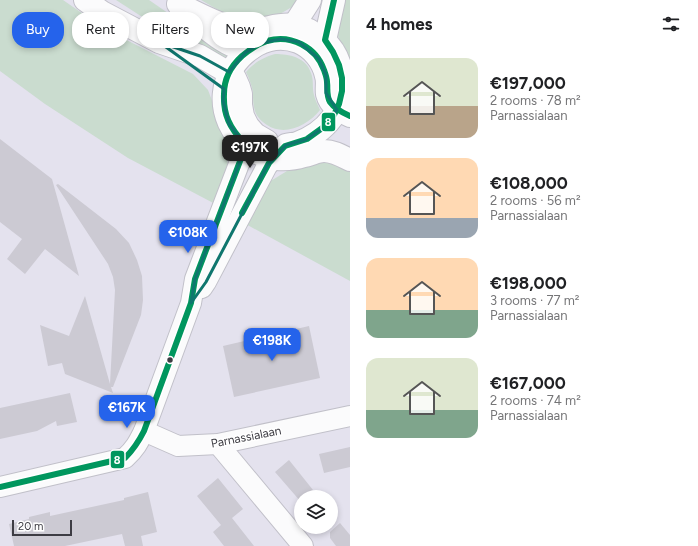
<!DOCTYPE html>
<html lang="en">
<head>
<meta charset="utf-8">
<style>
  body { margin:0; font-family:Figtree,sans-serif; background:#f2f2f2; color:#202124; height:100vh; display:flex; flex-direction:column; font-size:15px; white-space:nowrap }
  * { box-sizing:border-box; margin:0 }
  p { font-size:13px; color:#757577 }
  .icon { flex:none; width:22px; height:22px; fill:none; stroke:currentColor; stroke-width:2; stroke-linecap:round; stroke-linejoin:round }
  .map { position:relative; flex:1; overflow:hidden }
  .side { display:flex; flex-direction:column; background:#fff; width:348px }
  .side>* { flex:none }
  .hud { position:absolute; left:12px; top:12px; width:278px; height:36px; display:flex; gap:8px }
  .tools { position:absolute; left:294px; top:490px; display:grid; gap:8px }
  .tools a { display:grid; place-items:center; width:44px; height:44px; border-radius:50%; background:#fff; box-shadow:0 2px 6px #0003; font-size:20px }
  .scale { position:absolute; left:12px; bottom:10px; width:60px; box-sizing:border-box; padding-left:4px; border:2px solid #3d3c43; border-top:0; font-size:11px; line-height:14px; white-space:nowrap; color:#3d3c43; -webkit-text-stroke:3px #fff; paint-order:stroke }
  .price { position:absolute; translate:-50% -34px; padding:0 9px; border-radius:8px; background:#2563eb; color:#fff; font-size:13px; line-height:26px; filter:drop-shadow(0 1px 2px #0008) }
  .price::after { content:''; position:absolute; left:50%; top:24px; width:12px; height:9px; margin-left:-6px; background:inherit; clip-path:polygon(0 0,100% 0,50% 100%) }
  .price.current { background:#222; color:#fff }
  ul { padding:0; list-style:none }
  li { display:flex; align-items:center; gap:12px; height:100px; padding:0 16px }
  li span { display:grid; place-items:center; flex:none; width:112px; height:80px; border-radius:12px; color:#555 }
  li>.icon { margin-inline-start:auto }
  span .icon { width:48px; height:48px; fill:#fffc; stroke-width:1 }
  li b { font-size:17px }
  h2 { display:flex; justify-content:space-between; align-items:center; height:48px; padding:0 16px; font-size:17px }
  .tag { padding:0 14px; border-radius:16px; background:#fff; box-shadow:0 2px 6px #0003; font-size:14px; line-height:36px }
  .tag.current { background:#2563eb; color:#fff }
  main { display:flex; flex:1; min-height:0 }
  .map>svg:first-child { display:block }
</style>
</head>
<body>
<main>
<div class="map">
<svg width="350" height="546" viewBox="0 0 350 546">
  <rect width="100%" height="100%" fill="#e4e2ee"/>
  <!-- green -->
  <g fill="#cadccf">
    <path d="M0 0H63L105 29 193 74 208 90 224 132 228 165 217 205 128 158 45 104 0 71Z"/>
    <path d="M116 0H149L229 55 225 62 147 20Z"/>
    <path d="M201 0H299L297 4 280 14 261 19 232 18Z"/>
    <path d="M344 0H350V70L336 30Z"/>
    <path d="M275 54C289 54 306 57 311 73 314 80 312 88 314 95 315 100 318 105 320 110 308 125 285 137 267 125 261 121 257 117 255 111 253 105 253 99 253 93 252 85 249 79 246 72 255 62 262 58 275 54Z"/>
    <path d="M326 159 350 170V281L242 222 269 182 287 171Z"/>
  </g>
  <!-- building -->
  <g fill="#cccad3">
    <path d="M0 139 52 179 79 276 45 249 25 274 7 259 22 239 0 222Z"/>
    <path d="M58 184 116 229 129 243 137 260 142 276 143 300 141 315 113 387H111L113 393 65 374 62 363 48 366 40 325 69 336 85 296 110 384 115 290 113 277 108 264 56 185Z"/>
    <path d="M309 326 320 378 234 397 223 346Z"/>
    <path d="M70 393 77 422 57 426 56 421 37 431 0 439V408Z"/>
    <path d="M350 447V467L324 473 319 454Z"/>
    <path d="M289 460 313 490 303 497H301V502L275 472Z"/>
    <path d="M218 478 243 509 232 518 254 546H224L213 532 221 525 197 496Z"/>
    <path d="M148 492 157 532 141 536 143 546H125L122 534 65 546H14L9 524 29 519V517L50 512V516L124 500V498Z"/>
    <path d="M340 523 350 535V546H336L330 538V532Z"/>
  </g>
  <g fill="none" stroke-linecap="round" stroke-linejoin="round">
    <!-- minor casing -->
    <g stroke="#c1c0c9" stroke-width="22">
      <g id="minor">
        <path d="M202 288 206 282 267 166 273 159"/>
        <path d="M144 431 178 446 218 444 350 416"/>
        <path d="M218 444 303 546"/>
        <path d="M0 487 125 458C135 449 138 443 144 431L191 303 195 279 242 156 244 143"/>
      </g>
    </g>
    <!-- tertiary casing -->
    <g stroke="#c1c0c9" stroke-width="24">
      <g id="tertiary">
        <path d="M294 25 310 0"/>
        <path d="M325 40 334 0"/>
      </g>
    </g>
    <!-- secondary casing -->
    <g stroke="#c1c0c9" stroke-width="24">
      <g id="secondary">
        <path d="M85 0 102 12 159 42 200 56 229 73 235 78 239 87 241 94V105L243 116 248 126 255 134 267 141"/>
        <path d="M178 4C198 13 218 25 240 29 259 33 276 22 294 25 299 26 304 28 309 30 314 33 320 36 324 40 346 59 348 96 332 118 323 130 311 138 297 143 294 144 289 144 286 145 283 147 280 152 277 154"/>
        <path d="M200 23C210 32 224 44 239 48 243 48 248 48 252 48"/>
        <path d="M350 116C340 111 330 106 327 94 326 88 328 82 326 76 323 61 312 48 298 42 285 37 270 38 257 45 216 68 212 119 249 148 265 160 285 162 304 156 311 155 317 151 324 151 334 151 342 156 350 160"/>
      </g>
    </g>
    <!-- minor -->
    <use href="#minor" stroke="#fbfbfc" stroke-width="20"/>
    <!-- tertiary -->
    <use href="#tertiary" stroke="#fbfbfc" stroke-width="22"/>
    <!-- secondary -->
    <use href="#secondary" stroke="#fbfbfc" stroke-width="22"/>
    <!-- bus-1 casing -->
    <g stroke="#fff" stroke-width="9">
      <g id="bus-1">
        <path d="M242 213 269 163 285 146 307 139 325 126 334 115 339 104 342 91V78L339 65 333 52 325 40 334 0"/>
        <path d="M0 487 125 458C133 450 139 441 144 431L191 303 195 279 242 156 244 143C230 128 223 115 224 94 224 79 231 66 242 56 249 50 258 44 267 41 291 34 316 47 324 70 325 73 327 78 327 82 328 89 326 95 330 102 335 109 343 113 350 116"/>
      </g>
    </g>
    <!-- bus-1 -->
    <use href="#bus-1" stroke="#00965e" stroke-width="6"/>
  </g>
  <!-- marked area -->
  <path fill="none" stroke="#0f766e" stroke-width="3" stroke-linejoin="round" d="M281 39 299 42 319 59 326 75V93L337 110 323 128 305 140 286 145 267 166 206 282 191 303 195 279 242 156 244 143 229 124 223 101 224 89 159 42 200 56 229 72 245 53 261 43Z"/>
  <!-- markers -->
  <circle fill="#3d3c43" stroke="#fff" stroke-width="1.5" cx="170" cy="360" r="3.5"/>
  <g text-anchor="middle" stroke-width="3" stroke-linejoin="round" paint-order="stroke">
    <!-- street labels -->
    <g font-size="12" fill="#3d3c43" stroke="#fff">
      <text transform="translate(246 437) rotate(-11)" y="4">Parnassialaan</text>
    </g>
  </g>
  <g stroke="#fff" stroke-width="1.5">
    <rect x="321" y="112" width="15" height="20" rx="4" fill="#00965e"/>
    <rect x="110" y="450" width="15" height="19" rx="4" fill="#00965e"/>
  </g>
  <g font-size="11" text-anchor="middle" font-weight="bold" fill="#fff">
    <text x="328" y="126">8</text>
    <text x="117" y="464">8</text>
  </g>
</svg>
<div class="tools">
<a><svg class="icon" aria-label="layers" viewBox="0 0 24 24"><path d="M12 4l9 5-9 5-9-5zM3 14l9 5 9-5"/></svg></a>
</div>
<div class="scale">20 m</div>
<b class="price current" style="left:250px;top:169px">€197K</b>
<b class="price" style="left:188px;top:254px">€108K</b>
<b class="price" style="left:272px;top:362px">€198K</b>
<b class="price" style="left:127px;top:429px">€167K</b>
<div class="hud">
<a class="tag current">Buy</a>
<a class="tag">Rent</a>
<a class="tag">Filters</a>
<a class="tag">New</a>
</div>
</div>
<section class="side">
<h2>4 homes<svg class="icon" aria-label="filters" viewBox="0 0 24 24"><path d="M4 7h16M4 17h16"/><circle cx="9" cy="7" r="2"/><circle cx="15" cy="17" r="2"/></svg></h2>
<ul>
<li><span style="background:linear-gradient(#dfe7d0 60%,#b9a48a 0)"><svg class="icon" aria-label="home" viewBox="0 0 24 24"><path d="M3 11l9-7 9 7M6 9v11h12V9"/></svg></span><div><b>€197,000</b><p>2 rooms · 78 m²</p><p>Parnassialaan</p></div></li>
<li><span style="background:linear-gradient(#ffd9b3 75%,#9aa5b1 0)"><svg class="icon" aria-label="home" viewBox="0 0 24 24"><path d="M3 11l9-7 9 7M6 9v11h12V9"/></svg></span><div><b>€108,000</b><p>2 rooms · 56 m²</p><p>Parnassialaan</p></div></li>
<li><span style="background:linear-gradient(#ffd9b3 65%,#7fa58c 0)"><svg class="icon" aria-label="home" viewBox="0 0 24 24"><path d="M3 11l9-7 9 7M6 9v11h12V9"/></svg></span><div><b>€198,000</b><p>3 rooms · 77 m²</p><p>Parnassialaan</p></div></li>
<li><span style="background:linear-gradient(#dfe7d0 65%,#7fa58c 0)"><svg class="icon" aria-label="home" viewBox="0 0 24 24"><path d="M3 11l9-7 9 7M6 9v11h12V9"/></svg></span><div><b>€167,000</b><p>2 rooms · 74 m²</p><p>Parnassialaan</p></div></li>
</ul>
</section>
</main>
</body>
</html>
